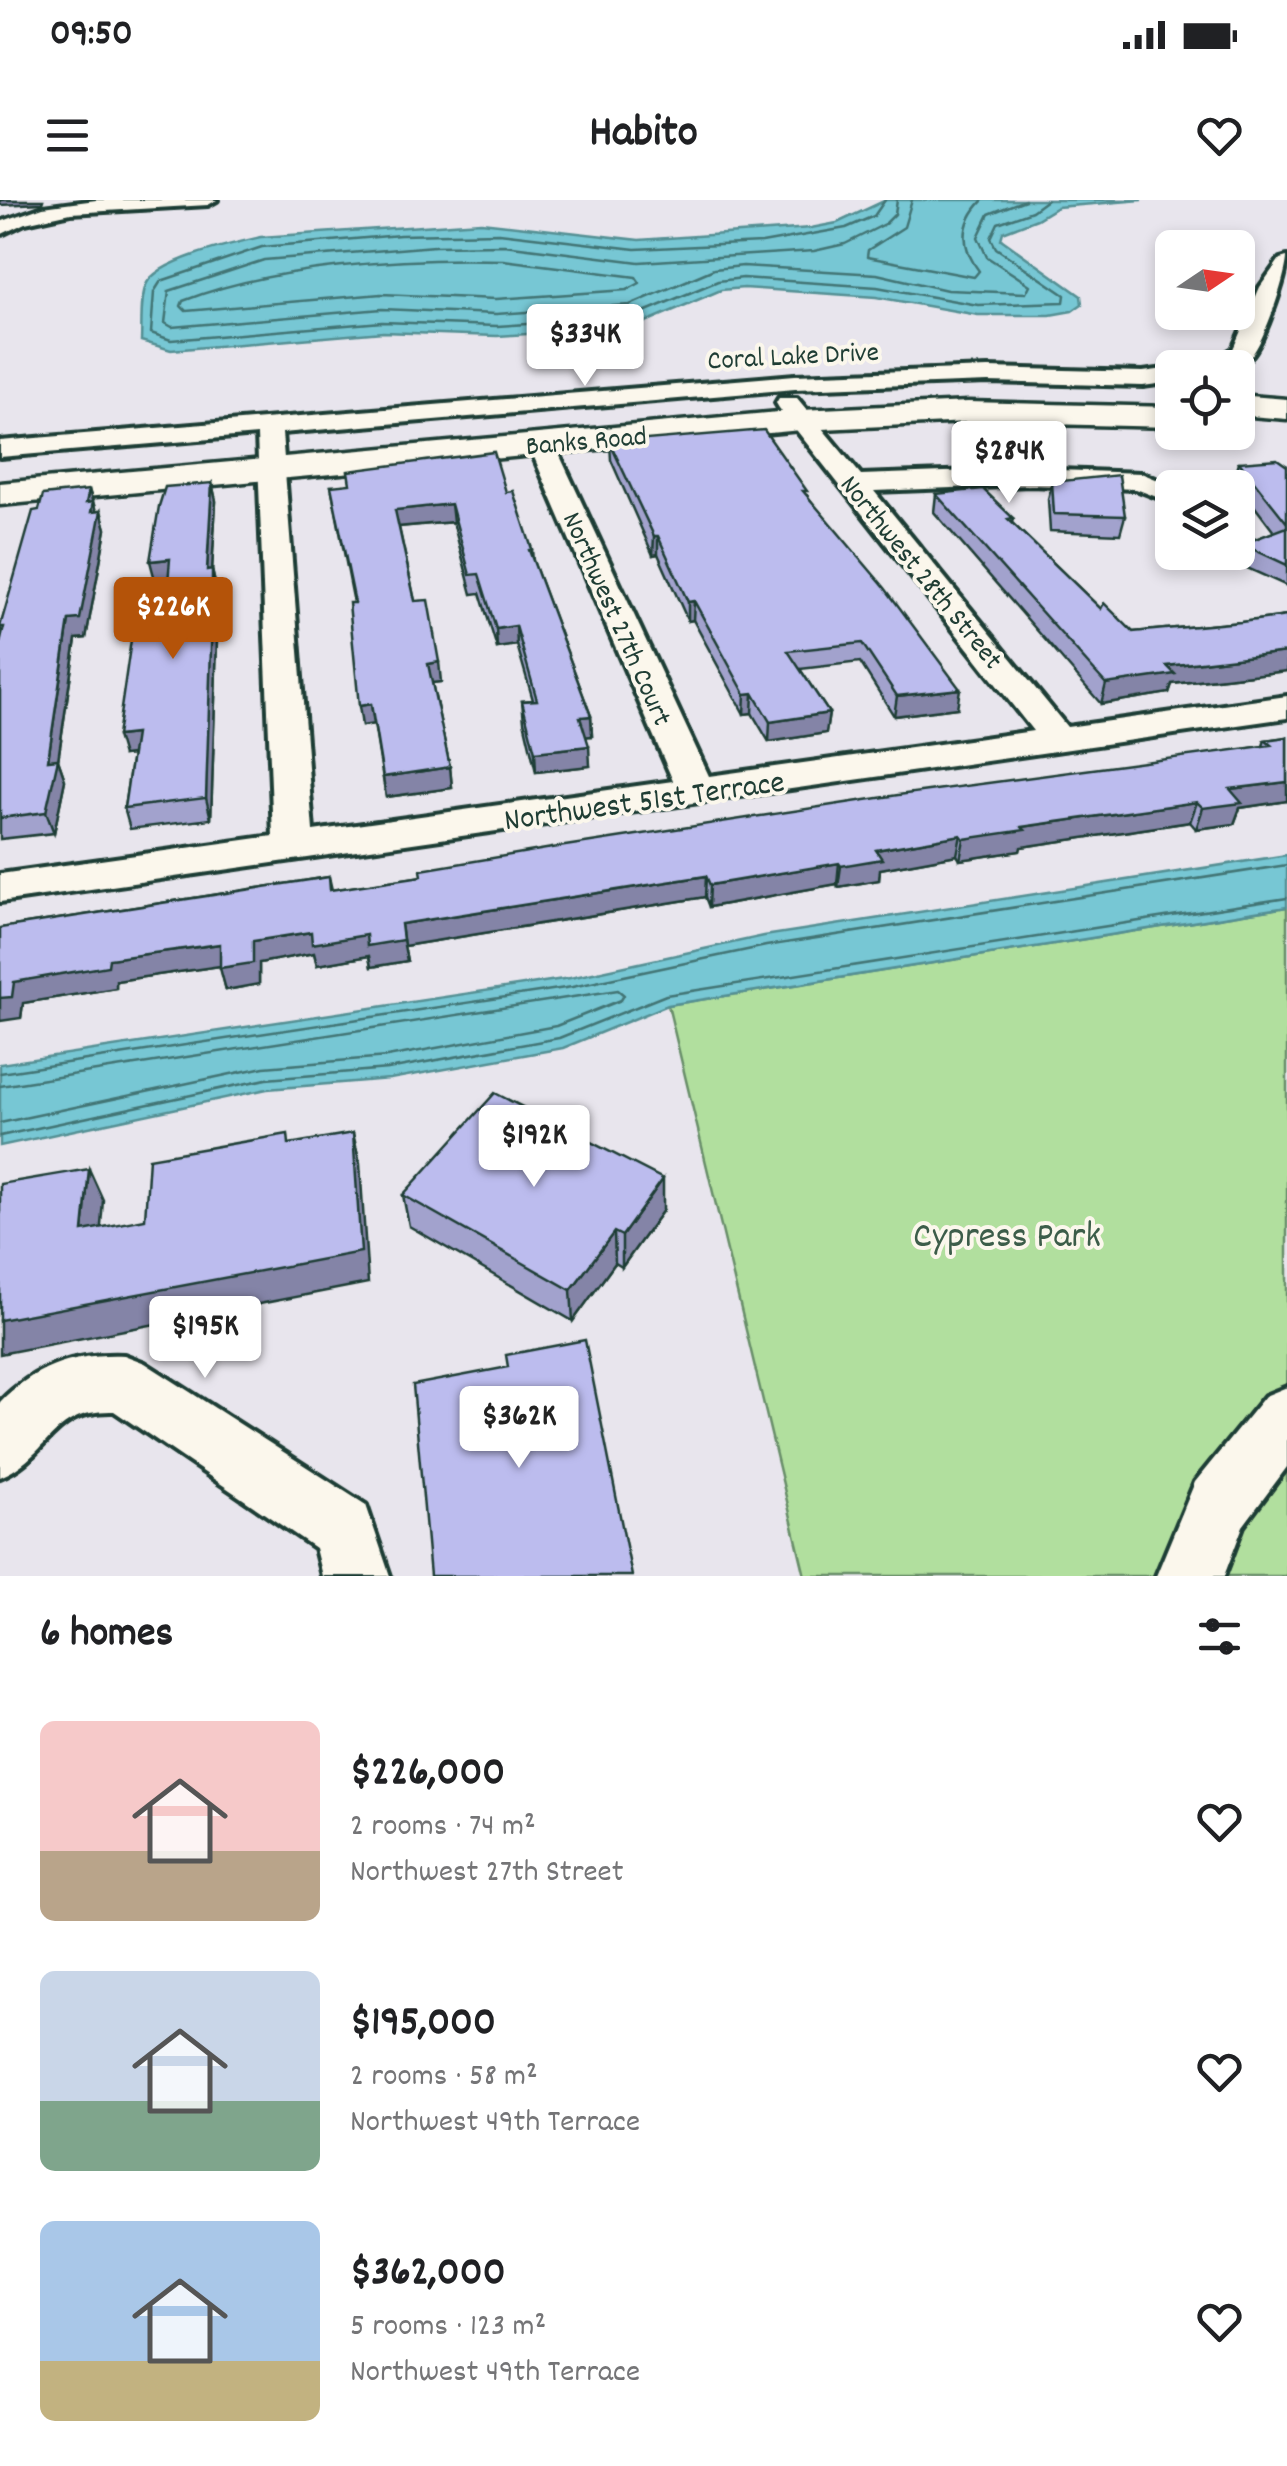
<!DOCTYPE html>
<html lang="en">
<head>
<meta charset="utf-8">
<style>
  body { margin:0; font-family:Dekko,sans-serif; background:#f2f2f2; color:#202124; height:100vh; display:flex; flex-direction:column; font-size:38px; white-space:nowrap }
  * { box-sizing:border-box; margin:0 }
  p { font-size:32px; color:#757577 }
  .icon { flex:none; width:55px; height:55px; fill:none; stroke:currentColor; stroke-width:2; stroke-linecap:round; stroke-linejoin:round }
  .map { position:relative; height:1376px; overflow:hidden }
  .drawer { display:flex; flex-direction:column; background:#fff; flex:1 }
  .drawer>* { flex:none }
  .needle { width:65px; rotate:77deg }
  .controls { position:absolute; left:1155px; top:30px; display:grid; gap:20px }
  .controls a { display:grid; place-items:center; width:100px; height:100px; border-radius:15px; background:#fff; box-shadow:0 5px 15px #0003; font-size:50px }
  .price { position:absolute; translate:-50% -85px; padding:0 22px; border-radius:10px; background:#fff; color:#222; font-size:32px; line-height:65px; filter:drop-shadow(0 2px 5px #0008) }
  .price::after { content:''; position:absolute; left:50%; top:60px; width:30px; height:22px; margin-left:-15px; background:inherit; clip-path:polygon(0 0,100% 0,50% 100%) }
  .price.active { background:#b45309; color:#fff }
  ul { padding:0; list-style:none }
  li { display:flex; align-items:center; gap:30px; height:250px; padding:0 40px }
  li span { display:grid; place-items:center; flex:none; width:280px; height:200px; border-radius:15px; color:#555 }
  li>.icon { margin-inline-start:auto }
  span .icon { width:120px; height:120px; fill:#fffc; stroke-width:1 }
  li b { font-size:42px }
  h2 { display:flex; justify-content:space-between; align-items:center; height:120px; padding:0 40px; font-size:42px }
  .status { display:flex; justify-content:space-between; align-items:center; height:70px; padding:0 50px; background:#fff; direction:ltr }
  .status svg { height:28px; fill:currentColor }
  header { display:flex; justify-content:space-between; align-items:center; height:130px; padding:0 40px; background:#fff; font-size:45px; font-weight:700 }
  .map>svg:first-child { display:block }
</style>
</head>
<body>
<div class="status"><b>09:50</b><svg viewBox="0 0 49 12"><path d="M0 12V9h3v3zM5 12V6h3v6zM10 12V3h3v9zM15 12V0h3v12zM26 1h20v11H26zM47 4h2v5h-2z"/></svg></div>
<header><svg class="icon" aria-label="menu" viewBox="0 0 24 24"><path d="M4 6h16M4 12h16M4 18h16"/></svg>Habito<svg class="icon" aria-label="heart" viewBox="0 0 24 24"><path d="M12 20l-8-8c-3-5 5-10 8-4 3-6 11-1 8 4z"/></svg></header>
<div class="map">
<svg width="1287" height="1376" viewBox="0 0 1287 1376">
  <rect width="100%" height="100%" fill="#e8e5ed"/>
  <filter id="ink" filterUnits="userSpaceOnUse"><feTurbulence type="fractalNoise" baseFrequency=".01" numOctaves="2"/><feDisplacementMap in="SourceGraphic" scale="20" xChannelSelector="R" yChannelSelector="G"/><feConvolveMatrix kernelMatrix="1 2 1 2 8 2 1 2 1" color-interpolation-filters="sRGB"/></filter>
  <g filter="url(#ink)">
    <!-- green -->
    <path fill="#b1df9e" stroke="#688e69" stroke-width="2.5" d="M1287 707V1376H805L668 805Z"/>
    <!-- water -->
    <g fill="#77c7d4" stroke="#549094" stroke-width="2.5">
      <path d="M886 0H1142L1057 7 1037 19 1003 32 1001 39 1081 96 1082 104 1072 111 1050 115H978L876 97 744 88 721 90 634 127 497 136 383 132 171 150 141 141C142 124 140 101 146 85 156 60 235 43 261 37L481 22 639 40 811 28 837 23Z"/>
      <path d="M1287 655V707L668 805 563 848 390 879 267 889 0 946V864L570 778 764 736Z"/>
    </g>
    <g fill="none" stroke-linecap="round" stroke-linejoin="round">
      <!-- shore -->
      <g stroke="#427474" stroke-width="2.5">
        <path d="M885 0 874 16 846 28 762 43 635 49 499 33 400 35 262 47 161 81 154 92 151 133 171 140 382 122 497 126 632 117 718 81 743 78 877 87 978 105 1064 102 1065 95 996 48 991 38 998 23 1032 11 1047 0"/>
        <path d="M897 0 895 14 885 24 845 44 814 51 639 62 504 45 435 46 264 60 169 91 165 123 172 127 382 109 496 114 630 105 714 69 743 66 877 74 947 90 1026 93 1030 85 987 57 978 37 989 14 1025 0"/>
        <path d="M912 0 904 27 868 50 867 57 974 77 979 71C960 46 961 22 983 0"/>
        <path d="M503 60 636 77 640 83 627 90 496 99 381 94 186 111 181 106 183 101C272 66 407 57 503 60Z"/>
        <path d="M0 873 572 787 766 746 1287 665"/>
        <path d="M0 886 618 790 624 795 621 800 556 826 387 857 264 867 0 923"/>
        <path d="M0 936 266 879 388 869 559 838 666 795 1287 698"/>
      </g>
      <!-- street casing -->
      <g stroke="#1f3d34" stroke-width="8">
        <g id="street">
          <path d="M96 0H217L208 5 71 13 25 23 0 35V22L43 7Z"/>
          <path d="M1287 57C1287 75 1262 150 1247 160 1233 169 1217 168 1201 168L1233 149 1260 87 1280 59Z"/>
          <path d="M988 168 1143 172 1172 168V182L1143 186 988 182 795 189 282 233 313 631 673 581 528 243 541 235 554 243 709 576 1033 531 779 208 776 203 779 198H797L861 275 1031 269 1141 273 1178 288H1172V303L1136 289 1031 285 874 291 1067 527 1287 496V518L0 702V674L273 636 257 235 0 257V241L795 175Z"/>
          <path d="M124 1155 145 1163 366 1305 390 1376H322L315 1348 114 1211C50 1209 51 1256 0 1277V1202C35 1166 75 1153 124 1155Z"/>
          <path d="M1287 1187V1267L1243 1326 1224 1376H1156L1195 1282 1265 1196Z"/>
        </g>
      </g>
      <!-- secondary casing -->
      <g stroke="#1f3d34" stroke-width="7">
        <g id="secondary">
          <path d="M1238 195 1287 199V219L1238 215Z"/>
          <path d="M968 202 1172 207V227L968 222 801 230 0 305V283L801 210Z"/>
        </g>
      </g>
      <!-- street -->
      <use href="#street" fill="#fbf7ec" fill-rule="evenodd"/>
      <!-- secondary -->
      <use href="#secondary" fill="#fbf7ec" fill-rule="evenodd"/>
    </g>
    <!-- wall -->
    <g fill="#a2a2cd" stroke="#1f3d34" stroke-width="2.5">
      <path d="M610 243 807 295 957 508 894 516 860 462 800 469 829 513 826 533 769 542 752 513 744 514 693 420 688 421 658 354 653 355 611 260Z"/>
      <path d="M1239 262 1287 266V386L1236 363 1242 344 1274 332 1234 279Z"/>
      <path d="M1052 282 1125 316 1120 334 1050 331 1048 299Z"/>
      <path d="M212 283 216 301 212 370 216 388 217 438 211 619 130 629 124 608 132 555 123 556 164 429 169 378 155 380Z"/>
      <path d="M331 286 506 292 532 349 533 361 591 516 592 536H586L590 566 536 572 524 521 522 501 533 500 517 445 497 448 480 393 472 394 453 322 399 327 415 401 441 482 432 483 450 567 452 588 386 597 374 524 362 526 354 403Z"/>
      <path d="M89 290 96 311H101L106 329 86 438 76 439 58 560 65 580 54 633 0 639V444L2 433 0 427 39 310Z"/>
      <path d="M936 294 1013 318 1012 323 1101 409 1133 432 1241 422 1287 416V471L1172 484 1169 493 1101 504 934 312Z"/>
      <path d="M1287 537V601L1240 608 1234 624 1196 629 1190 622 1021 647 1020 651 960 660 957 655 880 669 879 680 838 687 837 684 709 707 705 697 404 746 407 761 371 767 369 756 317 765 314 753 259 763V784L226 790 220 766 116 781V788L23 803 21 818 0 728 329 677 332 690 1263 546 1265 540Z"/>
      <path d="M403 995 663 1010 622 1067 615 1063 573 1121 409 1026Z"/>
    </g>
    <!-- shaded-wall -->
    <g fill="#8484a7" stroke="#1f3d34" stroke-width="2.5">
      <path d="M0 0H43L42 3 0 5Z"/>
      <path d="M212 283 216 301 212 370 216 388 217 438 211 619 206 598 207 370Z"/>
      <path d="M89 290 93 304V302L98 320 86 303Z"/>
      <path d="M451 304 453 322 397 327 395 310Z"/>
      <path d="M101 311 106 329 86 438 76 439 58 560 65 580 54 633 46 612 48 560 69 420Z"/>
      <path d="M654 336H658V354L653 355Z"/>
      <path d="M170 359 175 378 155 380 150 361Z"/>
      <path d="M694 401 693 420 688 421V402Z"/>
      <path d="M516 426 517 445 497 448 496 429Z"/>
      <path d="M1287 452V471L1172 484 1169 493 1101 504 1106 484 1167 466Z"/>
      <path d="M439 462 441 482 431 483 428 464Z"/>
      <path d="M960 489 957 508 894 516 897 496Z"/>
      <path d="M753 493 752 513 744 514 745 494Z"/>
      <path d="M371 504 374 524 362 526 359 506Z"/>
      <path d="M829 513 826 533 769 542 770 522Z"/>
      <path d="M591 516 592 536 581 537 580 517Z"/>
      <path d="M135 534 141 554 123 556 117 536Z"/>
      <path d="M589 546 590 566 536 572 535 552Z"/>
      <path d="M450 567 452 588 386 597 383 577Z"/>
      <path d="M1287 582V601L1240 608 1234 624 1196 629 1203 608 1230 589Z"/>
      <path d="M1197 602 1190 622 1021 647 1020 651 960 660 964 639 1022 627Z"/>
      <path d="M961 635 957 655 880 669 879 680 838 687 841 666 876 650Z"/>
      <path d="M839 663 837 684 709 707 710 685Z"/>
      <path d="M706 676 705 697 404 746 401 724Z"/>
      <path d="M311 732 366 735 403 740 407 761 371 767 369 756 317 765 314 753 259 763V784L226 790 220 768 253 741Z"/>
      <path d="M220 744 227 765 116 781V788L23 803 21 818 0 821V798L14 782 109 759Z"/>
      <path d="M353 933 360 964 368 1083 0 1154V1120Z"/>
      <path d="M89 969 103 1000 98 1062 83 1031Z"/>
      <path d="M663 979V1010L622 1067V1036Z"/>
      <path d="M614 1032 615 1063 573 1121 571 1090Z"/>
    </g>
    <!-- building -->
    <g fill="#bcbcee" stroke="#1f3d34" stroke-width="2.5">
      <path d="M764 230 807 291H803L885 388 960 489 897 496 862 443 788 451 829 513 770 522 753 493 745 494 694 401 688 402 658 336H654L610 243Z"/>
      <path d="M494 252 506 292 513 291 532 349 529 350 591 516 580 517 589 546 535 552 522 501 537 500 516 426 496 429 479 374 470 375 451 304 395 310 415 401 428 400 439 462 428 464 450 567 383 577 371 504 359 506 349 403H355L331 286 350 284 348 271Z"/>
      <path d="M1277 259 1287 266V323L1239 262Z"/>
      <path d="M1119 275 1125 316 1054 314 1052 282Z"/>
      <path d="M212 283 207 370 212 369V418L206 598 124 608 135 534 117 536 132 433 164 429 170 359 150 361 159 306 165 287Z"/>
      <path d="M983 289 1013 318 1008 319 1101 409 1104 403 1133 432 1241 422 1287 416V452L1167 466 1175 474 1106 484 936 294Z"/>
      <path d="M89 290 86 303 93 302 91 312 101 311 80 419 69 420 48 560 58 559 46 612 0 618V444L4 427H0L33 311 39 310 43 295Z"/>
      <path d="M1287 327V365L1242 344Z"/>
      <path d="M1287 537V582L1230 589 1242 603 1203 608 1197 602 1022 627 1025 630 964 639 961 635 876 650 882 659 841 666 839 663 710 685 706 676 401 724 403 740 367 746 366 735 312 744 311 732 253 741V763L220 768V744L109 759 108 766 14 782 12 797 0 798V728L329 677 330 690 422 676 421 670 552 648 898 595 1271 545 1265 540Z"/>
      <path d="M495 893 663 979 622 1036 614 1032 571 1090 403 995Z"/>
      <path d="M353 933 361 1052 0 1120V984L89 969 83 1031 145 1019 149 958 288 934 289 944Z"/>
      <path d="M585 1140 632 1376H430L413 1185 508 1167 506 1155Z"/>
    </g>
  </g>
  <g text-anchor="middle" stroke-width="8" stroke-linejoin="round" paint-order="stroke">
    <!-- far-street labels -->
    <g font-size="28" fill="#1f3d34" stroke="#fbf7ec">
      <text transform="translate(793 154) rotate(-3)" y="10">Coral Lake Drive</text>
      <text transform="translate(586 239) rotate(-5)" y="10">Banks Road</text>
      <text transform="translate(923 371) rotate(51)" y="10">Northwest 28th Street</text>
      <text transform="translate(619 418) rotate(66)" y="10">Northwest 27th Court</text>
    </g>
    <!-- street labels -->
    <g font-size="32" fill="#1f3d34" stroke="#fbf7ec">
      <text transform="translate(644 599) rotate(-8)" y="11">Northwest 51st Terrace</text>
    </g>
    <!-- near-park labels -->
    <g font-size="38" fill="#3c5d49" stroke="#fbf7ec">
      <text x="1007" y="1046">Cypress Park</text>
    </g>
  </g>
</svg>
<div class="controls">
<a><svg class="needle" viewBox="-14 -14 28 28"><path d="M0-13l5 13h-10z" fill="#e53935"/><path d="M0 13l5-13h-10z" fill="#757577"/></svg></a>
<a><svg class="icon" aria-label="locate" viewBox="0 0 24 24"><circle cx="12" cy="12" r="6"/><path d="M12 2v4M12 18v4M2 12h4M18 12h4"/></svg></a>
<a><svg class="icon" aria-label="layers" viewBox="0 0 24 24"><path d="M12 4l9 5-9 5-9-5zM3 14l9 5 9-5"/></svg></a>
</div>
<b class="price" style="left:585px;top:189px">$334K</b>
<b class="price" style="left:1009px;top:306px">$284K</b>
<b class="price active" style="left:173px;top:462px">$226K</b>
<b class="price" style="left:534px;top:990px">$192K</b>
<b class="price" style="left:205px;top:1181px">$195K</b>
<b class="price" style="left:519px;top:1271px">$362K</b>
</div>
<section class="drawer">
<h2>6 homes<svg class="icon" aria-label="filters" viewBox="0 0 24 24"><path d="M4 7h16M4 17h16"/><circle cx="9" cy="7" r="2"/><circle cx="15" cy="17" r="2"/></svg></h2>
<ul>
<li><span style="background:linear-gradient(#f6c9c9 65%,#b9a48a 0)"><svg class="icon" aria-label="home" viewBox="0 0 24 24"><path d="M3 11l9-7 9 7M6 9v11h12V9"/></svg></span><div><b>$226,000</b><p>2 rooms · 74 m²</p><p>Northwest 27th Street</p></div><svg class="icon" aria-label="heart" viewBox="0 0 24 24"><path d="M12 20l-8-8c-3-5 5-10 8-4 3-6 11-1 8 4z"/></svg></li>
<li><span style="background:linear-gradient(#c9d6e8 65%,#7fa58c 0)"><svg class="icon" aria-label="home" viewBox="0 0 24 24"><path d="M3 11l9-7 9 7M6 9v11h12V9"/></svg></span><div><b>$195,000</b><p>2 rooms · 58 m²</p><p>Northwest 49th Terrace</p></div><svg class="icon" aria-label="heart" viewBox="0 0 24 24"><path d="M12 20l-8-8c-3-5 5-10 8-4 3-6 11-1 8 4z"/></svg></li>
<li><span style="background:linear-gradient(#a9c7e8 70%,#c2b280 0)"><svg class="icon" aria-label="home" viewBox="0 0 24 24"><path d="M3 11l9-7 9 7M6 9v11h12V9"/></svg></span><div><b>$362,000</b><p>5 rooms · 123 m²</p><p>Northwest 49th Terrace</p></div><svg class="icon" aria-label="heart" viewBox="0 0 24 24"><path d="M12 20l-8-8c-3-5 5-10 8-4 3-6 11-1 8 4z"/></svg></li>
</ul>
</section>
</body>
</html>
